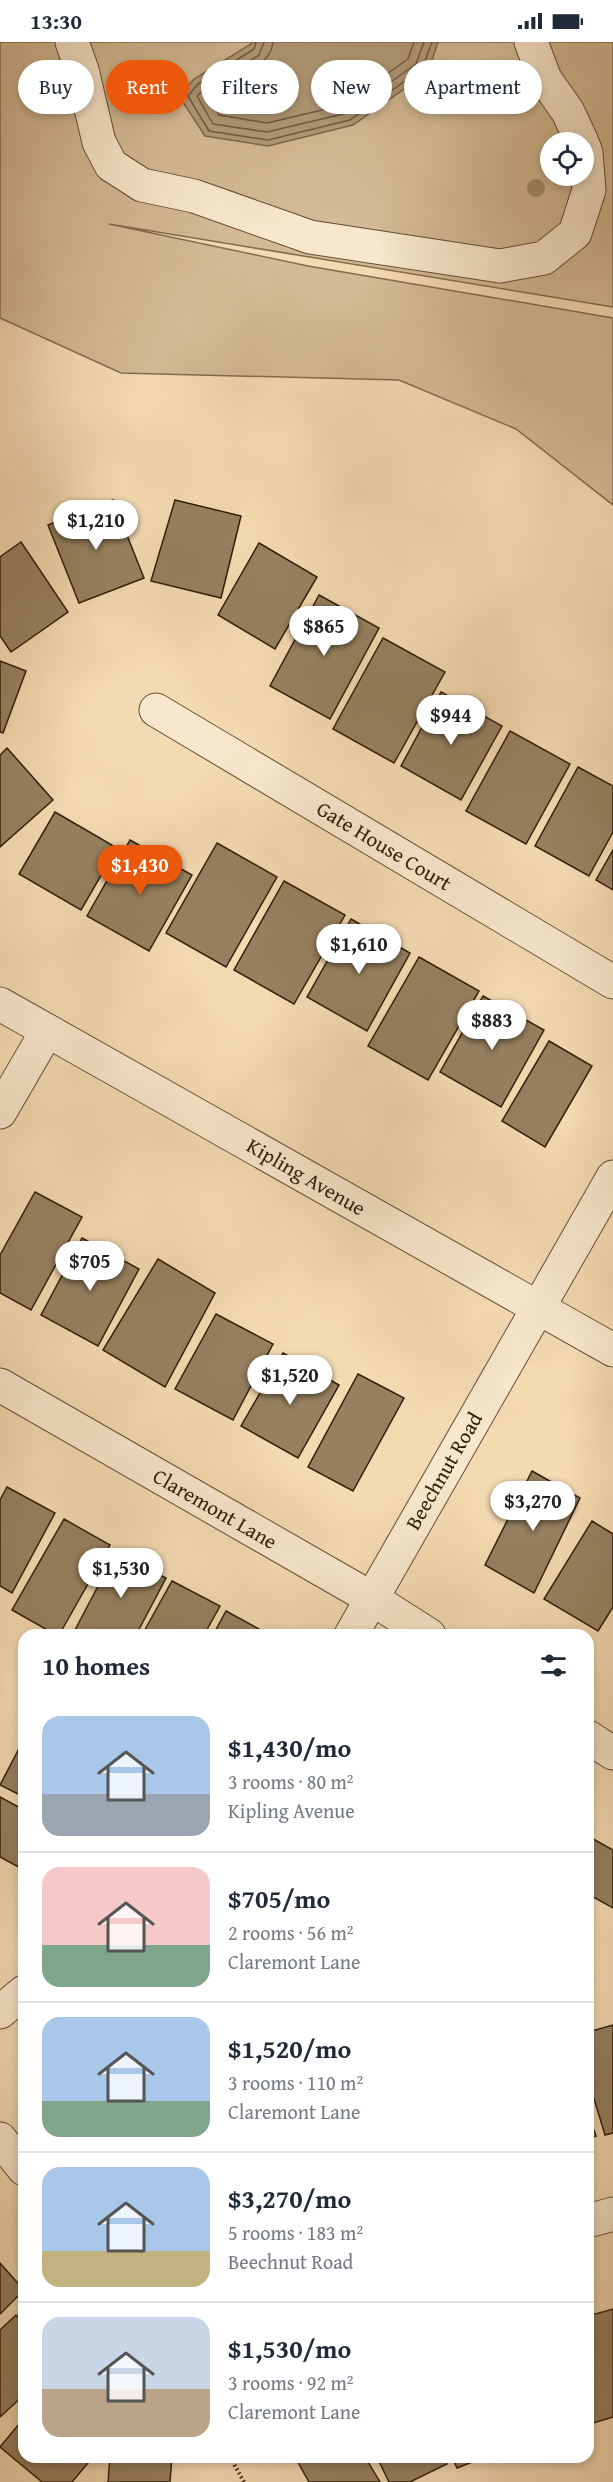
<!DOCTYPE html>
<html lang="en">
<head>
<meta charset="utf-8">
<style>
  body { margin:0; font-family:"Gentium Book Plus",serif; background:#f2f2f3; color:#1f2937; height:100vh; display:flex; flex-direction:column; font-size:22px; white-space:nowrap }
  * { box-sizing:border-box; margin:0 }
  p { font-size:20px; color:#747a83 }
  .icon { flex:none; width:33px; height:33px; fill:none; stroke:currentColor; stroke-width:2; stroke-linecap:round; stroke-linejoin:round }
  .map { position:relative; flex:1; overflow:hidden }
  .side { position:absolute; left:18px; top:1587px; width:576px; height:834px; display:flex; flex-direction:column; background:#fff; border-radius:18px; box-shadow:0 3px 9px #0003 }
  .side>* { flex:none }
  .hud { position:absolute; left:18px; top:18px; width:578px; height:54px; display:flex; gap:12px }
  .controls { position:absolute; left:540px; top:90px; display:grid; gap:12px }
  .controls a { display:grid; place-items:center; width:54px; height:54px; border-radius:50%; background:#fff; box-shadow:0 3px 9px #0003; font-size:30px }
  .price { position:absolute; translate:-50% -51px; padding:0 14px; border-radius:21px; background:#fff; color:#222; font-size:20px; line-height:39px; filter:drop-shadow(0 2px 3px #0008) }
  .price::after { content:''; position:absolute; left:50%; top:36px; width:18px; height:14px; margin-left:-9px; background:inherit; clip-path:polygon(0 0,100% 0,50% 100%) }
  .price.on { background:#ea580c; color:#fff }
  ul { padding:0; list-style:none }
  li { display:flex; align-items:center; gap:18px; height:150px; padding:0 24px }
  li+li { border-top:2px solid #e0e1e3 }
  li span { display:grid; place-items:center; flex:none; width:168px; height:120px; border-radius:18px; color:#555 }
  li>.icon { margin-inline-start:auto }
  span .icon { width:72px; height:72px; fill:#fffc; stroke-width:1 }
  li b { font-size:26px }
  h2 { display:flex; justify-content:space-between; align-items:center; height:72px; padding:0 24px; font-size:26px }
  .chip { padding:0 21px; border-radius:27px; background:#fff; box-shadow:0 3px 9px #0003; font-size:21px; line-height:54px }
  .chip.on { background:#ea580c; color:#fff }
  .status { display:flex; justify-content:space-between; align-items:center; height:42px; padding:0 30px; background:#fff; direction:ltr }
  .status svg { height:16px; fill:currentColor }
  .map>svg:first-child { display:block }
</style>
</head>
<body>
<div class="status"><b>13:30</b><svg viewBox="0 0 49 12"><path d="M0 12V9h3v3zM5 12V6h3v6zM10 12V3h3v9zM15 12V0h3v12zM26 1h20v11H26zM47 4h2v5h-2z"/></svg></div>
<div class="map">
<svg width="613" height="2440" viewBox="0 0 613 2440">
  <rect width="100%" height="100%" fill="#f4dab1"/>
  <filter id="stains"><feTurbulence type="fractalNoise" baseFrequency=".00333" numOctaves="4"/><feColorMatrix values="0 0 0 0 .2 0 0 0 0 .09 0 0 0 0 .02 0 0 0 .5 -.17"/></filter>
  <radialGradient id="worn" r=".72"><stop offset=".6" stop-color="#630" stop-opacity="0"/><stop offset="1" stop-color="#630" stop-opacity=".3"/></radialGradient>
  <!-- green -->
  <path fill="#d3ba94" stroke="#826c4e" stroke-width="1.5" fill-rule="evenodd" d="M0 0H613V265L109 182 308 224 613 276V463L516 387 399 338 121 331 0 276ZM550 100H584V134H550Z"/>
  <!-- water -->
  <path fill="#b19a78" stroke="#7d684c" stroke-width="1.5" d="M254 0H438L428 30 353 83 268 104 205 94 179 54 194 37Z"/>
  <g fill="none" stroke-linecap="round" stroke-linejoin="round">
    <!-- shore -->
    <g stroke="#705c40" stroke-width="1.5">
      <path d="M256 0 254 7 198 42 188 54 209 89 268 98 350 78 422 27 432 0"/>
      <path d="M264 0 259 13 204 47 197 54 213 82 267 90 347 71 416 22 424 0"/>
      <path d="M273 0C272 25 228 42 209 55L219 73 267 81 343 63 408 17 414 0"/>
    </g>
  </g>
  <!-- building -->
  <g fill="#968060" stroke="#301e09" stroke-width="1.5">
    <path d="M113 458 144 536 79 561 48 483Z"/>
    <path d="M175 458 241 474 221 556 151 539Z"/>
    <path d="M21 500 68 570 11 610 0 594V515Z"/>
    <path d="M259 501 317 535 275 607 218 573Z"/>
    <path d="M319 553 379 586 330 677 270 644Z"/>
    <path d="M383 596 445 630 394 721 333 687Z"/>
    <path d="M0 619 26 629 3 691 0 690Z"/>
    <path d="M441 650 502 684 461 758 401 724Z"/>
    <path d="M510 689 570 722 526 802 466 769Z"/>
    <path d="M7 706 53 758 0 805V713Z"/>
    <path d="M578 725 613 744V790L589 834 535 804Z"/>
    <path d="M55 770 117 806 81 868 19 832Z"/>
    <path d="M130 798 192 833 149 909 87 874Z"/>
    <path d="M217 801 277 835 226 925 166 891Z"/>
    <path d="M613 808V848L596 838Z"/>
    <path d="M284 839 345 873 294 962 234 928Z"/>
    <path d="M351 877 410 911 367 989 307 955Z"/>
    <path d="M419 915 479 949 428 1038 368 1004Z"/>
    <path d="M483 954 544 988 501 1065 440 1030Z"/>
    <path d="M549 999 592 1024 545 1105 502 1079Z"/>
    <path d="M35 1150 82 1175 31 1268 0 1251V1213Z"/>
    <path d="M82 1196 139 1227 98 1304 41 1273Z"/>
    <path d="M158 1217 215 1251 165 1345 103 1308Z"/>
    <path d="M216 1272 273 1302 233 1378 175 1347Z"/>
    <path d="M283 1311 339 1343 298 1416 241 1384Z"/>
    <path d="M358 1332 404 1356 353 1449 308 1425Z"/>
    <path d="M532 1429 580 1456 534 1551 485 1523Z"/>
    <path d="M7 1445 55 1471 12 1551 0 1544V1458Z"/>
    <path d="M64 1477 110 1503 59 1593H56L12 1568Z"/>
    <path d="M592 1479 613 1492V1565L598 1589 544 1557Z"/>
    <path d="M116 1510 166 1536 136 1593H83L75 1588Z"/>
    <path d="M172 1539 220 1564 204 1593H142Z"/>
    <path d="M226 1569 270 1593H213Z"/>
    <path d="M24 1697V1755L0 1743Z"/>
    <path d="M0 1755 24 1768V1828L0 1815Z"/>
    <path d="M588 1794 613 1808V1866L588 1852Z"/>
    <path d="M613 1983V2091L605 2093 588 2037V1990Z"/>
    <path d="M588 2071 596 2094 588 2097Z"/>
    <path d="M0 2221 24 2248 0 2272Z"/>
    <path d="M613 2267V2375L590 2382 588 2374V2274Z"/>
    <path d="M16 2273 24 2282V2353L0 2375V2288Z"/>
    <path d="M24 2376V2415H93L72 2440H42L0 2405Z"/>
    <path d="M110 2415H172L170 2440H108Z"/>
    <path d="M295 2415H365L380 2440H309Z"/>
    <path d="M377 2415H444L447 2422 410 2440H389Z"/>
    <path d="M452 2415H485L457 2426Z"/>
  </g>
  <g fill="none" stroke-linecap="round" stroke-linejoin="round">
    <!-- minor casing -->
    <g stroke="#614d33" stroke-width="35">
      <g id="minor">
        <path d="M72 0 82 28 99 100 111 123 142 143 194 154 310 195 500 224 544 216 575 191 589 148 586 111 584 105"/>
        <path d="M531 0 545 37 568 70 582 100"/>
        <path d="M156 668 613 940"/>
        <path d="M0 962 613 1308"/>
        <path d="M0 1070 47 989"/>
        <path d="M0 1343 371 1556 429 1593"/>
        <path d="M351 1593 613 1135"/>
        <path d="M588 1695 613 1711"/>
        <path d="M0 1970 24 1950"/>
        <path d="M0 2097 24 2127"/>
        <path d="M588 2179 613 2172"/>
      </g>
    </g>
    <!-- path -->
    <path stroke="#301e09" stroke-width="4" stroke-dasharray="1.5 3" stroke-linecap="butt" d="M230 2415 244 2440"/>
    <!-- minor -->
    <use href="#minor" stroke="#f8e7cc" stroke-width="33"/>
  </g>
  <!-- trees -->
  <g fill="#a38c6c">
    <circle cx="488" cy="61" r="9"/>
    <circle cx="536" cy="146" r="9"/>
  </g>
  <g text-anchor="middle" stroke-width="6" stroke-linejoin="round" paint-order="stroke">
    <!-- street labels -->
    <g font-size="21" fill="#301e09" stroke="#f8e7cc">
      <text transform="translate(384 804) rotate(31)" y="7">Gate House Court</text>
      <text transform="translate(306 1135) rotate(30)" y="7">Kipling Avenue</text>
      <text transform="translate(444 1429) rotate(-60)" y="7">Beechnut Road</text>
      <text transform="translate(215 1467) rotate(30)" y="7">Claremont Lane</text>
    </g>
  </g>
  <rect width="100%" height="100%" filter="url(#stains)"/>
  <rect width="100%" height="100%" fill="url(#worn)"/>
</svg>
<div class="controls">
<a><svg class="icon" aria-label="locate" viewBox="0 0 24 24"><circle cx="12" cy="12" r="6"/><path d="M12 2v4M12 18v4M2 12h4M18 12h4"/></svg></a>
</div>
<b class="price" style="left:96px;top:509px">$1,210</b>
<b class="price" style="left:324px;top:615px">$865</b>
<b class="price" style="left:451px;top:704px">$944</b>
<b class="price on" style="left:140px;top:854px">$1,430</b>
<b class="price" style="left:359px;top:933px">$1,610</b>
<b class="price" style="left:492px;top:1009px">$883</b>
<b class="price" style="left:90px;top:1250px">$705</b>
<b class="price" style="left:290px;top:1364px">$1,520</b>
<b class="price" style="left:533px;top:1490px">$3,270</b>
<b class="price" style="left:121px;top:1557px">$1,530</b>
<div class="hud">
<a class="chip">Buy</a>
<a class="chip on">Rent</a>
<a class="chip">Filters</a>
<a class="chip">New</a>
<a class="chip">Apartment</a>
</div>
<section class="side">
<h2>10 homes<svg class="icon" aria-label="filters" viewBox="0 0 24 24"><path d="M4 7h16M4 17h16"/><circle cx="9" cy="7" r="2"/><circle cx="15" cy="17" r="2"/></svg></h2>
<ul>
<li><span style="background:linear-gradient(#a9c7e8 65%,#9aa5b1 0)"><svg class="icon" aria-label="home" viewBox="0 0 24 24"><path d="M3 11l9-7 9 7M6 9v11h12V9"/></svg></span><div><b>$1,430/mo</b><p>3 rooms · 80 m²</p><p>Kipling Avenue</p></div></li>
<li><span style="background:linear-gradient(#f6c9c9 65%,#7fa58c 0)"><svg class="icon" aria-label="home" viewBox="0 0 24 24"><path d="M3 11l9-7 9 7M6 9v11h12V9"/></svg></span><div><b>$705/mo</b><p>2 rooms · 56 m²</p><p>Claremont Lane</p></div></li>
<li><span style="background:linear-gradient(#a9c7e8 70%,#7fa58c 0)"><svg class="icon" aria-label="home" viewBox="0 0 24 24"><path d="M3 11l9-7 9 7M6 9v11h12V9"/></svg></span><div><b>$1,520/mo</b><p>3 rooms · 110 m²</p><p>Claremont Lane</p></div></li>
<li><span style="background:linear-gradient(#a9c7e8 70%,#c2b280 0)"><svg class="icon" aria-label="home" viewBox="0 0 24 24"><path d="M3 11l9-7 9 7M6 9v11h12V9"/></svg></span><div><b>$3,270/mo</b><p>5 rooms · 183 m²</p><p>Beechnut Road</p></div></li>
<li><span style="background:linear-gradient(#c9d6e8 60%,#b9a48a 0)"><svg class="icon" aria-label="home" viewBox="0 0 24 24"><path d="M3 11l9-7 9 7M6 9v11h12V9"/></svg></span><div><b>$1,530/mo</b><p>3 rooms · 92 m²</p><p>Claremont Lane</p></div></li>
</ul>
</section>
</div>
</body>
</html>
